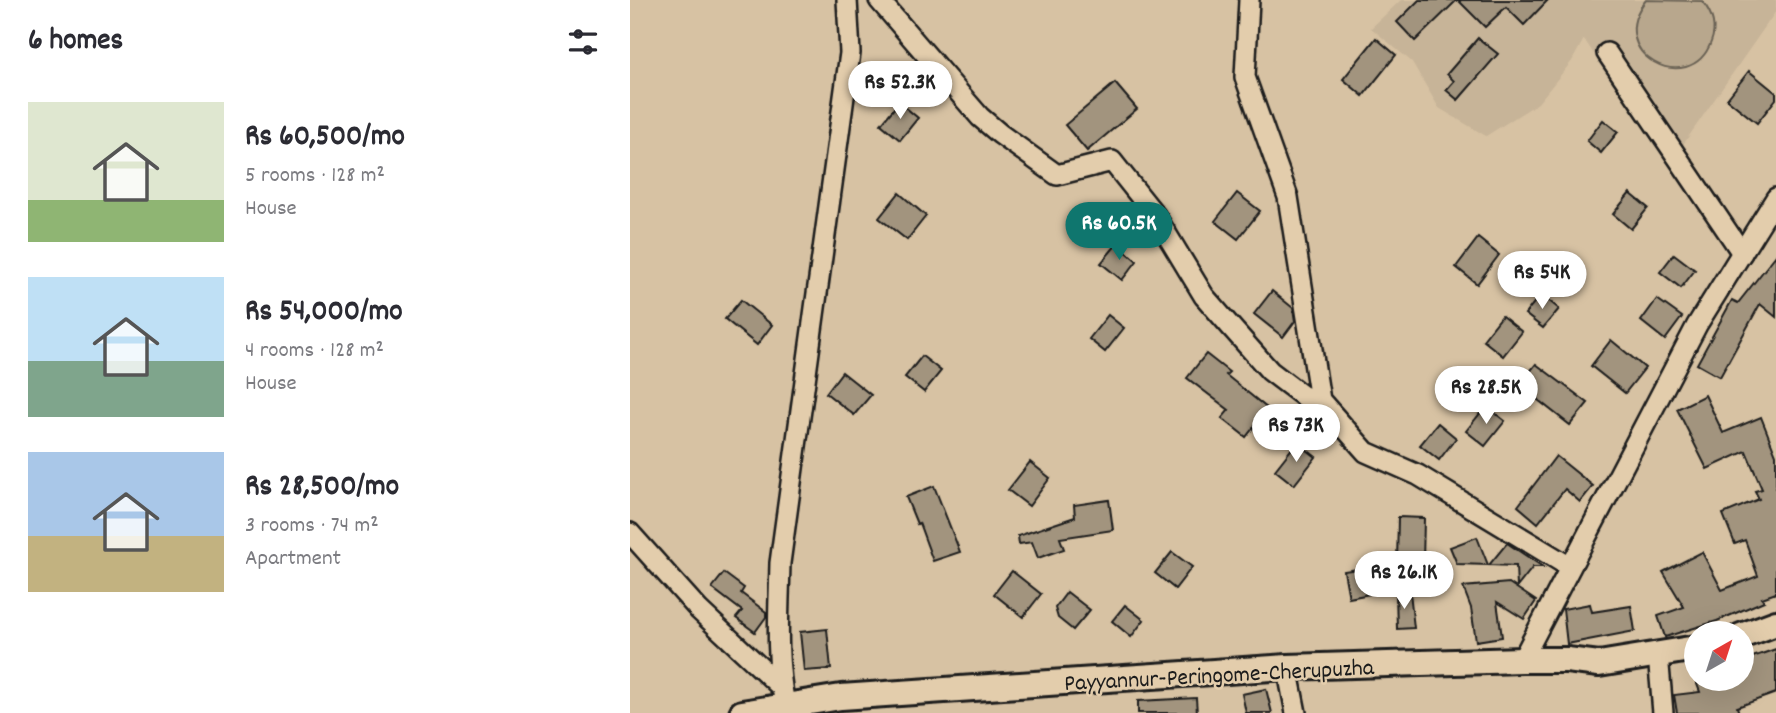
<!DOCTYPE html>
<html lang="en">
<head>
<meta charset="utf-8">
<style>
  body { margin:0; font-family:Dekko,sans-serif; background:#f2f2f3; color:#2b2b33; height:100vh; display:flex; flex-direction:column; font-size:26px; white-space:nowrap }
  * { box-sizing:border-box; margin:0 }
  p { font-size:23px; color:#7c7c81 }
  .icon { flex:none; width:38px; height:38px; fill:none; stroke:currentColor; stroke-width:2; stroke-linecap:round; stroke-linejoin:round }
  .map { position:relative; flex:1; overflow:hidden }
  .drawer { display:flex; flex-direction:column; background:#fff; width:630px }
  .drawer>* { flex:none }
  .needle { width:46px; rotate:39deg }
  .fabs { position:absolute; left:1054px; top:621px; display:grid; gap:14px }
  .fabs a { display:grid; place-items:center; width:70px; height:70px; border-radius:50%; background:#fff; box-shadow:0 7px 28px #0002; font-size:35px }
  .price { position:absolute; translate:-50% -60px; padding:0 16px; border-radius:24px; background:#fff; color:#222; font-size:23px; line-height:46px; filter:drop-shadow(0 2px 4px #0008) }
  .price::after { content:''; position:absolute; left:50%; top:42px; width:21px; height:16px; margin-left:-10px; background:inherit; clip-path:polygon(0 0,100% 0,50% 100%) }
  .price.on { background:#0f766e; color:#fff }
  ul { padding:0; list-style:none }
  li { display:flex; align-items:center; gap:21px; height:175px; padding:0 28px }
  li span { display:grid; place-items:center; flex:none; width:196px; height:140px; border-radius:0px; color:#555 }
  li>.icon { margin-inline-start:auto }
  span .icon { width:84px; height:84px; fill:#fffc; stroke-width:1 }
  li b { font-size:30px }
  h2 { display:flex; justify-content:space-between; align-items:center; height:84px; padding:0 28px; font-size:30px }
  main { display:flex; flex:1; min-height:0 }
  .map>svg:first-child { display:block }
</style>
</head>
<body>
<main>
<section class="drawer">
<h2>6 homes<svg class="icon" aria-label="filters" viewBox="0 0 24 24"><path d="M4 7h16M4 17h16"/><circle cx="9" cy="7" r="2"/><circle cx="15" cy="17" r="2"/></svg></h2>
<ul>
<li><span style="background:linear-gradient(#dfe7d0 70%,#8fb573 0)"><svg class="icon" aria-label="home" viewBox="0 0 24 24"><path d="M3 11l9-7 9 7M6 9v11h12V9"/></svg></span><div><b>Rs 60,500/mo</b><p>5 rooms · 128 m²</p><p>House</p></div></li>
<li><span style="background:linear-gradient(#bfe0f5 60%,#7fa58c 0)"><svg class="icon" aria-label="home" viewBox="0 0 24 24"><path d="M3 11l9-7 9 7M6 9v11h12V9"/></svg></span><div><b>Rs 54,000/mo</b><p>4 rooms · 128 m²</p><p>House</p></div></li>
<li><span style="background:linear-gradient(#a9c7e8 60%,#c2b280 0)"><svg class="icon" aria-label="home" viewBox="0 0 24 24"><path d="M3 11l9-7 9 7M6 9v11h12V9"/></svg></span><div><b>Rs 28,500/mo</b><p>3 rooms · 74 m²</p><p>Apartment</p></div></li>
</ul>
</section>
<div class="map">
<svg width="1146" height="713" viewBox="0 0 1146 713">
  <rect width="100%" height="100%" fill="#d7c2a3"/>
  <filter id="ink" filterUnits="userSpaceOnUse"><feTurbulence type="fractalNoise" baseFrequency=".0143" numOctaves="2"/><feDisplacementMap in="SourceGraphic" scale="14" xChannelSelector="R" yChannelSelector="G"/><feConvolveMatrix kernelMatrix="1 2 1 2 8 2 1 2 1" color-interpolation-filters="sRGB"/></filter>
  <g filter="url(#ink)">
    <!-- built -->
    <path fill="#c7b498" d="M771 0H1146V11L1043 159 1004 114 954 39 942 61 908 103 856 136 809 108 782 62 741 28Z"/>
    <!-- green -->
    <path fill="#b8a78d" stroke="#6a6254" stroke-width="2" d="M1016 0 1072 1C1082 13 1087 27 1081 42 1060 99 972 53 1016 0Z"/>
    <!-- building -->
    <g fill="#a2947e" stroke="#1c1c1c" stroke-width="2">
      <path d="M789 0H827L785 41 767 22Z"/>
      <path d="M828 0H918L894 25 876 7 855 27Z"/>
      <path d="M746 38 766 55 733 96 713 79Z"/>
      <path d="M848 38 868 54 828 100 816 90 824 81 817 74Z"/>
      <path d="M1119 71 1146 93V99L1127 123 1097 99Z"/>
      <path d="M485 83 507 109 457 151 435 125Z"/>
      <path d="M269 102 288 118 270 140 251 124Z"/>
      <path d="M973 120 988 132 971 153 957 141Z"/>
      <path d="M269 193 296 216 277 240 249 218Z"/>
      <path d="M607 193 630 211 608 239 585 221Z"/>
      <path d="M1000 193 1018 208 1001 229 983 214Z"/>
      <path d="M848 238 869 255 847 284 826 267Z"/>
      <path d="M487 244 507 261 492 280 471 263Z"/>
      <path d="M1044 254 1065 270 1051 288 1030 272Z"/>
      <path d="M1146 255V317L1130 304 1090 377 1067 364 1102 300 1108 303Z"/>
      <path d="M642 291 663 308 665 321 653 337 624 314Z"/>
      <path d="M911 294 929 309 913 328 895 314Z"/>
      <path d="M1027 299 1052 317 1035 340 1011 321Z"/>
      <path d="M111 300 142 325 127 345 95 319Z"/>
      <path d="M478 315 494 328 475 352 459 339Z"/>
      <path d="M872 316 892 332 873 356 853 340Z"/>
      <path d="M981 340 1015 368 995 393 961 366Z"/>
      <path d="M576 354 599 372 596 375 638 409 616 437 592 418 599 410 557 378Z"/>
      <path d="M292 356 311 371 294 392 275 377Z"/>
      <path d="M906 364 958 403 940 425 889 385Z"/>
      <path d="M212 372 241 395 224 415 196 393Z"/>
      <path d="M1075 395 1093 433 1131 417 1146 455V593L1132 598 1134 601 1087 621 1035 637 1028 616 1054 607 1033 572 1072 552 1092 590 1128 576 1115 540 1105 544 1093 514 1129 499 1125 491 1132 489 1116 451 1077 469 1047 409Z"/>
      <path d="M856 406 875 421 855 446 836 431Z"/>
      <path d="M808 423 826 438 809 460 790 445Z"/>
      <path d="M667 442 686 457 664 485 645 470Z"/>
      <path d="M926 456 963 486 950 502 935 489 908 523 888 506Z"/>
      <path d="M400 462 420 478 399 506 378 490Z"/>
      <path d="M304 486 330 552 303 561 289 523 287 524 276 497Z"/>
      <path d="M479 500 483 530 430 538 434 549 408 558 402 542 389 544 388 536 445 517 444 505Z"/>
      <path d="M768 517 794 518 793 563H767Z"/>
      <path d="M847 537 858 565 827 564 820 547Z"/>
      <path d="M877 543 913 567H903L887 587 886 566 859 565Z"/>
      <path d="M542 552 562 567 545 589 525 573Z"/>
      <path d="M741 567 745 593 719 598 714 571Z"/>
      <path d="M382 571 411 594 393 617 364 594Z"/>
      <path d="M94 573 114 588 111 593 136 612V617L125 632 106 618 112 611 82 588Z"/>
      <path d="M879 583 906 601 894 619 867 602 872 637 846 641 841 608 833 587Z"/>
      <path d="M437 592 460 610 443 630 428 618 425 608Z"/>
      <path d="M780 592 784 628 767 629 766 593Z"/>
      <path d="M960 604 962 612 1001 606 1005 631 937 644 933 609Z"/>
      <path d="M495 605 514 620 501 637 482 621Z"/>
      <path d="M197 629 201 669 174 671 170 632Z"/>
      <path d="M1146 649V693L1107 707 1109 713H1047L1044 695 1070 692 1065 679H1111V661Z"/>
      <path d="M636 689 642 713H616L612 694Z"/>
      <path d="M566 698 567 713H508V701Z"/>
    </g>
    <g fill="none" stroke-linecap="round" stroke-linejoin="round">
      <!-- minor casing -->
      <g stroke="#1c1c1c" stroke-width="24">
        <g id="minor">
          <path d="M249 0 350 117 370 134 427 175 482 161 525 215 574 296 601 327 640 371 673 396 690 400"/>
          <path d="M619 0 615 77 658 197 690 400 736 452 788 475 940 567"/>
          <path d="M977 53 1112 253"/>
          <path d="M0 533 69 610 151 687"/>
          <path d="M1028 654 1033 713"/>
          <path d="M892 660 1067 325 1146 198"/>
          <path d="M657 667 666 713"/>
          <path d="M155 704C145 658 149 610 150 563L220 53 217 0"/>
        </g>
      </g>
      <!-- major casing -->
      <g stroke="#1c1c1c" stroke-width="30">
        <g id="major">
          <path d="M1111 636 1146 623"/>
          <path d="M112 713 211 697 657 667 892 660H937L969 664 1066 648"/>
        </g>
      </g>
      <!-- minor -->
      <use href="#minor" stroke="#e3cdac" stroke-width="19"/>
      <!-- major -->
      <use href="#major" stroke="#e3cdac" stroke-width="24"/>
    </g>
  </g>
  <g text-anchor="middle" stroke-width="5" stroke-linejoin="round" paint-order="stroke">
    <!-- street labels -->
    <g font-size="24" fill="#1c1c1c" stroke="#e3cdac">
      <text transform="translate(589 674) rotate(-3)" y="8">Payyannur-Peringome-Cherupuzha</text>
    </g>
  </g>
</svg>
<div class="fabs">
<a><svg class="needle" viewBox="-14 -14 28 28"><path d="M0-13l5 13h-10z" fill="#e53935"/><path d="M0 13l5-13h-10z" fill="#7c7c81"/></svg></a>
</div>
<b class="price" style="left:270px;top:121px">Rs 52.3K</b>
<b class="price on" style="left:489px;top:262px">Rs 60.5K</b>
<b class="price" style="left:912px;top:311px">Rs 54K</b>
<b class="price" style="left:856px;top:426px">Rs 28.5K</b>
<b class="price" style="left:666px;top:464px">Rs 73K</b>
<b class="price" style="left:774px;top:611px">Rs 26.1K</b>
</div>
</main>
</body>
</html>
